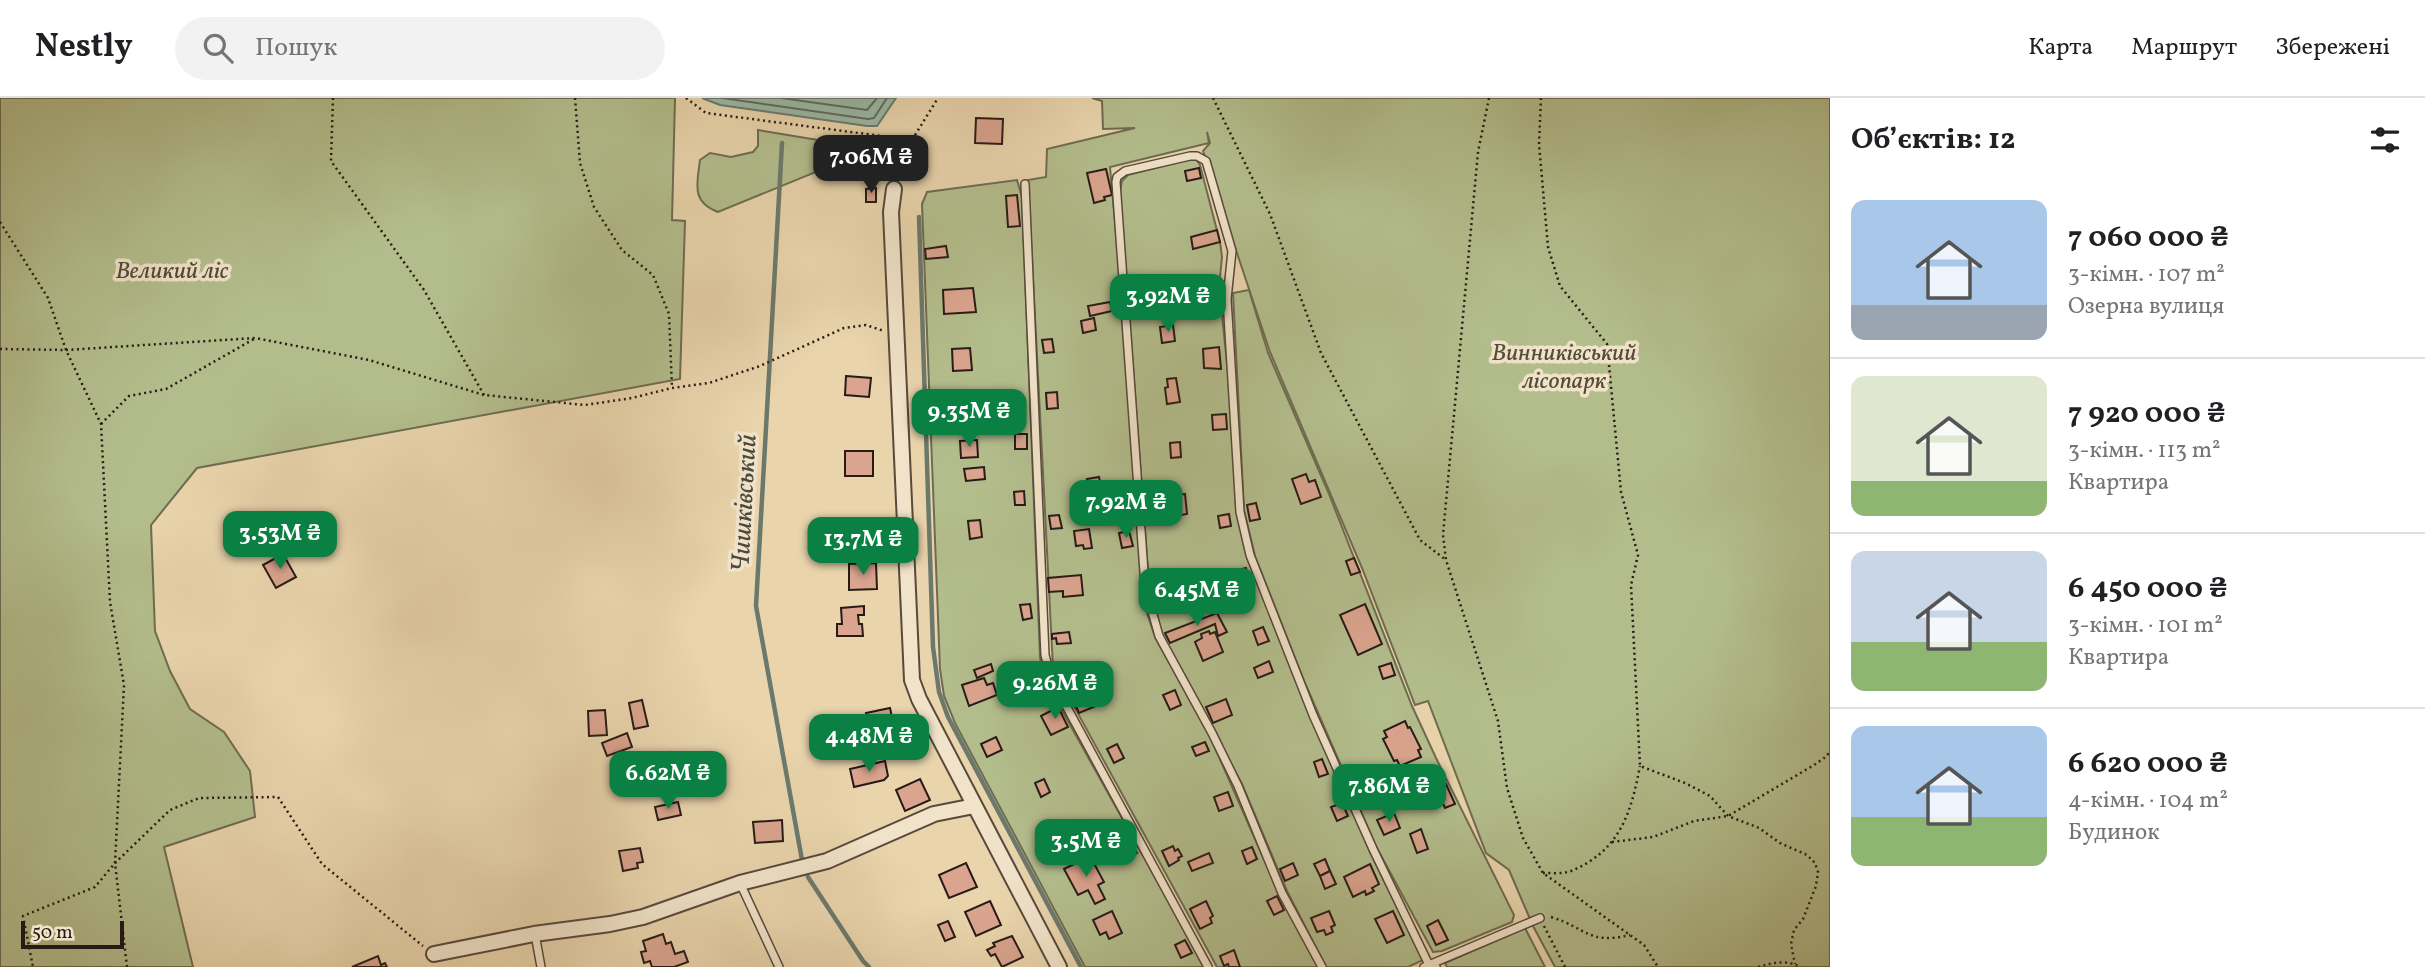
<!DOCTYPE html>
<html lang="uk">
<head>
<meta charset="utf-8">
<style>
  body { margin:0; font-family:Vollkorn,serif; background:#f2f2f2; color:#202124; height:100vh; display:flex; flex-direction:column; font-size:26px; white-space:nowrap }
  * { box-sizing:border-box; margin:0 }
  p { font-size:23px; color:#757577 }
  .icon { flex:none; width:38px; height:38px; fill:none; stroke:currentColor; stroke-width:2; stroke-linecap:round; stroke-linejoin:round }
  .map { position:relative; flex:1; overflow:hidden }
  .panel { display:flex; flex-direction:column; background:#fff; width:595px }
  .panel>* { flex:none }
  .scale { position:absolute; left:21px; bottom:18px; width:103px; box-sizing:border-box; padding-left:7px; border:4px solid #281b16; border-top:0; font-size:19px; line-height:24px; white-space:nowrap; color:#281b16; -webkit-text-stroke:5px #f1e3c9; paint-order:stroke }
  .price { position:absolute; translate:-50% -60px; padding:0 16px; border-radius:14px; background:#0b8043; color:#fff; font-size:23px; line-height:46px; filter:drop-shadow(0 2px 4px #0008) }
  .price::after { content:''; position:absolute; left:50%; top:42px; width:21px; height:16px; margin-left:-10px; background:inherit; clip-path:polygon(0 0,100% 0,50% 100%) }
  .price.active { background:#222; color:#fff }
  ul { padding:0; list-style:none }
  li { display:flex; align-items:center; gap:21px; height:175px; padding:0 21px }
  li+li { border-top:2px solid #e0e0e0 }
  li span { display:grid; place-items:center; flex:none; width:196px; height:140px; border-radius:14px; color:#555 }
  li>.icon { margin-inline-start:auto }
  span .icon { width:84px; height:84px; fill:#fffc; stroke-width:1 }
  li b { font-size:30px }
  h2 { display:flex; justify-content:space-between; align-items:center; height:84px; padding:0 21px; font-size:30px }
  header { display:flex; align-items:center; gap:42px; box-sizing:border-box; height:98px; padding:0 35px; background:#fff; border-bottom:2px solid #e0e0e0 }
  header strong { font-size:33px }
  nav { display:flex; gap:38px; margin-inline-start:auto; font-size:24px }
  .search { width:490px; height:63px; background:#f2f2f2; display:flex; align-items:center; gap:18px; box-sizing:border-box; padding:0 24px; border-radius:38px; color:#757577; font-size:26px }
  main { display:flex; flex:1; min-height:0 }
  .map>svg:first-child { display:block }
</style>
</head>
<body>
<header>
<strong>Nestly</strong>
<div class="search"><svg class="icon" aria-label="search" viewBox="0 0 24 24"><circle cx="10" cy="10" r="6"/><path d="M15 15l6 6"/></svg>Пошук</div>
<nav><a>Карта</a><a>Маршрут</a><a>Збережені</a></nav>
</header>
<main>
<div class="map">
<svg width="1830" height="869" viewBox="0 0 1830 869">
  <rect width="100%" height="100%" fill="#e9d4ac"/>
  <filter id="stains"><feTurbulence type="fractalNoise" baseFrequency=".00286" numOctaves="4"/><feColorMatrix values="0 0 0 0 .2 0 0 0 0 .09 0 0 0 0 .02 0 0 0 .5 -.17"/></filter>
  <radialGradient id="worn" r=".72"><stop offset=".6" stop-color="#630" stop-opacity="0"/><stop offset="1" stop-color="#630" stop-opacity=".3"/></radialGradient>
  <!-- green -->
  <g fill="#b3bd8c" stroke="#6e6c51" stroke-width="2">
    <path d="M0 0H675L672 122 685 123 680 281 197 370 151 427 155 533 170 573 190 611 224 634 250 673 255 719 164 749 193 869H0Z"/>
    <path d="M1092 0H1830V869H1555L1533 828 1509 772 1486 755 1428 603 1415 607 1362 470 1270 254 1203 53 1210 45 1207 34 1209 45 1110 69 1122 201 1142 490 1147 515 1155 539 1208 634 1279 796 1318 869H1217L1053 570 1028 82 1046 79 1047 51 1135 30 1103 31 1102 3Z"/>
    <path d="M758 32 872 51 718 114C691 104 697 86 700 62L710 55 731 59 753 54 758 48Z"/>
    <path d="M1195 60 1200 67 1220 144 1222 159 1219 189 1231 303 1236 409 1247 460 1325 652 1370 754 1423 862 1408 869H1326L1287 793 1242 686 1162 536 1149 486 1120 94 1122 83 1128 77Z"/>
    <path d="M1017 82 1022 99 1040 559 1045 582 1205 869H1085L955 625 944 598 940 571 922 106 927 94Z"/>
    <path d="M1249 192 1268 255 1329 396 1412 608 1436 660 1514 817 1512 824 1442 853 1433 854 1377 750 1305 585 1255 458 1244 412 1233 195Z"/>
    <path d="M1525 830 1545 869H1447L1445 865Z"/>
  </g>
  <!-- water -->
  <path fill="#98b8a5" stroke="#6b796c" stroke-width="2" d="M702 0H896L877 28H867L720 7Z"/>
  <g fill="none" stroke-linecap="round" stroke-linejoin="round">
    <!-- shore -->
    <g stroke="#606a5e" stroke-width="2">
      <path d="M722 0 868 21 874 20 887 0"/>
      <path d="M781 0 867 12 877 0"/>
    </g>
    <!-- stream -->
    <g stroke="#6b796c" stroke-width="4.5">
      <path d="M782 45 756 508 802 762"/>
      <path d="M919 119 933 549 939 594 948 619 1081 869"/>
      <path d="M808 779 863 863 869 869"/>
    </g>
  </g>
  <!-- building -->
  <g fill="#daa48e" stroke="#281b16" stroke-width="2">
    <path d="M976 20 1003 21 1002 46 975 45Z"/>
    <path d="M1199 70 1201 80 1187 83 1185 73Z"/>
    <path d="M1106 71 1112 97 1104 99 1105 102 1094 105 1087 75Z"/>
    <path d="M876 90V104H866V91Z"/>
    <path d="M1017 97 1020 128 1008 129 1006 98Z"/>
    <path d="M1217 132 1220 144 1193 151 1191 139Z"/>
    <path d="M946 148 948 159 926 161 925 151Z"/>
    <path d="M973 190 976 214 944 216 943 192Z"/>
    <path d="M1174 190 1176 199 1159 202 1158 193Z"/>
    <path d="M1212 200 1215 216 1203 218 1200 202Z"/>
    <path d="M1110 204 1112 213 1090 218 1088 208Z"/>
    <path d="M1094 220 1096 232 1083 235 1081 223Z"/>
    <path d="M1173 227 1175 243 1162 245 1160 229Z"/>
    <path d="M1052 241 1054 254 1044 255 1042 242Z"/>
    <path d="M1219 249 1221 271 1204 270 1203 251Z"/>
    <path d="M970 250 972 272 953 273 952 251Z"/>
    <path d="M846 278 871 280 869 299 845 297Z"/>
    <path d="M1176 280 1180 304 1167 306 1165 290 1168 289 1167 281Z"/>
    <path d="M1057 294 1058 310 1047 311 1046 295Z"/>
    <path d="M1226 316 1227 331 1213 332 1212 317Z"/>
    <rect x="1015" y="336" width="12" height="15"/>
    <path d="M977 342 978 359 961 360 960 343Z"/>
    <path d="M1180 344 1181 359 1171 360 1170 345Z"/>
    <rect x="845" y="353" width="28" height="25"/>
    <path d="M984 369 985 381 966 383 964 371Z"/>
    <path d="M1306 376 1309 384 1315 382 1321 399 1301 406 1292 381Z"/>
    <path d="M1099 379 1102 394 1091 397 1087 381Z"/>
    <path d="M1024 393 1025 407H1015L1014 394Z"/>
    <path d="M1185 396 1187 416 1174 418 1172 397Z"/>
    <path d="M1256 405 1260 421 1250 423 1247 407Z"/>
    <path d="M1229 416 1231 428 1220 430 1218 418Z"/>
    <path d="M1059 417 1062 430 1051 431 1049 418Z"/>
    <path d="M980 422 982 439 970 441 968 423Z"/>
    <path d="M1089 431 1092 450 1084 451 1083 447 1076 448 1074 433Z"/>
    <path d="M1129 433 1133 448 1122 450 1119 435Z"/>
    <path d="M283 456 296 479 276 490 263 467Z"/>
    <path d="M1354 460 1360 474 1351 477 1346 463Z"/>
    <path d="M876 465 877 491 849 492V466Z"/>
    <path d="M1246 470 1250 484 1240 487 1241 491 1232 493 1230 487 1233 486 1230 474Z"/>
    <path d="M1081 477 1083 497 1063 499V493L1049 494 1048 480Z"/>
    <path d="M1030 506 1032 520 1023 522 1020 507Z"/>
    <path d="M1365 506 1382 546 1358 557 1340 517Z"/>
    <path d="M864 508V517H858L859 526H862L863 538H837V526H842L841 510Z"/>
    <path d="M1217 515 1227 534 1218 538 1215 526 1170 545 1165 535Z"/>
    <path d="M1263 529 1269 543 1258 547 1253 533Z"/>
    <path d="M1209 533 1210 536 1215 534 1223 554 1203 563 1195 544 1202 540 1201 536Z"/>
    <path d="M1069 534 1071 545 1057 546 1056 540 1052 541V536Z"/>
    <path d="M1269 563 1273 574 1258 580 1254 570Z"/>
    <path d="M1391 565 1395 577 1383 581 1379 569Z"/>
    <path d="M991 566 993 573 977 580 974 572Z"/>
    <path d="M1074 571 1077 581 1065 586 1061 576Z"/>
    <path d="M984 580 987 587 993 585 997 597 969 608 962 587Z"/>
    <path d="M1175 592 1181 607 1170 612 1163 597Z"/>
    <path d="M1089 593 1096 608 1079 615 1073 601Z"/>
    <path d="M1226 601 1232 617 1213 625 1206 609Z"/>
    <path d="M642 602 648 628 634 631 629 605Z"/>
    <path d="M1058 609 1068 629 1051 637 1041 618Z"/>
    <path d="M890 610 896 638 872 643 866 615Z"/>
    <path d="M605 612 607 637 589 638 588 613Z"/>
    <path d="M1405 623 1408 630 1410 629 1421 651 1418 652 1421 659 1400 668 1397 662 1394 663 1383 641 1387 639 1384 633Z"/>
    <path d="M627 635 632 649 607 658 602 645Z"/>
    <path d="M996 639 1002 652 987 659 981 646Z"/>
    <path d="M1205 644 1209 653 1196 658 1192 649Z"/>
    <path d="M1117 646 1124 660 1114 665 1107 651Z"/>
    <path d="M670 654 674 676 650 681 646 658Z"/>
    <path d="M1322 661 1328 676 1319 679 1314 664Z"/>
    <path d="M885 663 888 678 884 682 854 689 850 671Z"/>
    <path d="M920 681 930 702 905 713 896 692Z"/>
    <path d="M1044 681 1050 694 1041 699 1035 685Z"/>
    <path d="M1446 686 1455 706 1445 710 1436 690Z"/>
    <path d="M1228 694 1233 708 1219 713 1214 699Z"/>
    <path d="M678 704 681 717 658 722 655 709Z"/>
    <path d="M1342 705 1348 718 1337 723 1331 709Z"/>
    <path d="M1394 715 1400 730 1384 737 1377 722Z"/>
    <path d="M782 722 783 743 755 745 753 724Z"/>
    <path d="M1421 731 1428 751 1417 755 1410 736Z"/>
    <path d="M1071 733 1077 746 1068 750 1062 737Z"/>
    <path d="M1130 741 1137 755 1123 761 1119 752 1122 751 1120 746Z"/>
    <path d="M1173 748 1175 753 1178 751 1182 758 1178 760 1179 762 1169 768 1162 753Z"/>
    <path d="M1252 749 1257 761 1247 766 1242 753Z"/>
    <path d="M640 750 643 764 637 765 638 770 623 773 619 753Z"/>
    <path d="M1209 755 1213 765 1192 773 1188 764Z"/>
    <path d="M1090 758 1104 784 1098 787 1105 801 1095 806 1088 792 1078 797 1064 771Z"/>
    <path d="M1325 761 1330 773 1320 778 1314 766Z"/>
    <path d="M966 765 977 789 949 800 939 777Z"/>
    <path d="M1293 765 1298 777 1285 783 1280 771Z"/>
    <path d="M1370 766 1379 786 1372 790 1374 793 1366 797 1365 793 1353 799 1344 779Z"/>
    <path d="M1330 773 1336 786 1325 791 1320 778Z"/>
    <path d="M1277 798 1284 812 1274 817 1267 803Z"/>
    <path d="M990 803 1001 827 976 838 965 814Z"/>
    <path d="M1206 803 1213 818 1210 820 1212 825 1200 831 1190 811Z"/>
    <path d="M1112 813 1122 835 1109 841 1106 834 1100 837 1093 822Z"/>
    <path d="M1329 813 1335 827 1331 829 1333 834 1326 837 1324 832 1317 834 1311 820Z"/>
    <path d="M1393 813 1404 837 1387 845 1375 821Z"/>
    <path d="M1438 822 1448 842 1436 847 1427 828Z"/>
    <path d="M948 823 955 839 945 843 938 827Z"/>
    <path d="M663 836 666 846 671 844 675 856 684 853 688 864 674 869H652L650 863 644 865 641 854 646 853 643 843Z"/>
    <path d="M1012 838 1023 859 1002 869 995 856 991 858 987 852 995 848 993 845Z"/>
    <path d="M1185 842 1192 855 1181 860 1175 847Z"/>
    <path d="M1234 852 1240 869H1229L1228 866 1224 868 1220 858Z"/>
    <path d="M378 858 381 867 385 865 387 869H352Z"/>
  </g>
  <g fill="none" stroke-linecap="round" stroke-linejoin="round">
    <!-- lane casing -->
    <g stroke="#58493c" stroke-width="10">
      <g id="lane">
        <path d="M1025 86 1045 557 1051 580 1208 869"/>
        <path d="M740 785 779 869"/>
        <path d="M535 836 541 869"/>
        <path d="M1322 869 1282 795 1238 688 1212 635 1159 538 1145 488 1116 84 1117 79 1125 73 1190 58H1197L1206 63 1232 153 1227 201 1240 414 1250 457 1313 617 1373 751 1429 867 1436 869"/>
        <path d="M1424 869 1540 820"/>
      </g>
    </g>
    <!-- street casing -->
    <g stroke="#58493c" stroke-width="18">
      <g id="street">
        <path d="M894 91 891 114 912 582 919 601 1059 869"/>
        <path d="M434 856 534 836 610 826 643 819 740 785 827 763 934 716 974 708"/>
      </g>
    </g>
    <!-- path -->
    <g stroke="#281b16" stroke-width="2.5" stroke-dasharray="2 3.5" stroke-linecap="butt">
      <path d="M333 0 331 63 424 192 484 297"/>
      <path d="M575 0 580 65 594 109 622 152 653 177 669 216 672 290"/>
      <path d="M686 0 706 15 912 42"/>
      <path d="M1213 0 1270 116 1321 255 1420 442 1446 462"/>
      <path d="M1489 0 1478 54 1443 437 1446 462 1498 623 1507 690 1523 740 1543 775 1644 847 1658 869"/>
      <path d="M1541 0 1539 46 1548 149 1560 188 1607 246 1621 394 1638 457 1631 487 1640 668 1685 685 1710 698 1728 718 1759 730 1780 745 1807 757 1815 765 1818 774 1816 788 1803 821 1794 832 1791 846 1795 866"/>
      <path d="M899 78 912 42 938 0"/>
      <path d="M0 124 48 200 66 252 101 326 110 504 124 587 115 765 95 789 23 818 33 869"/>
      <path d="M0 251 66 252 255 240 369 262 484 297 585 307 632 300 672 290 709 285 760 268 844 230 866 227 884 233"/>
      <path d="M101 326 129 298 166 291 254 241"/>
      <path d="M1612 744 1653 739 1694 723 1728 718 1814 667 1827 658 1830 652"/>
      <path d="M1543 775C1552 775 1563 776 1571 773 1620 753 1631 715 1640 668"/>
      <path d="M1551 819C1587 830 1588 847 1630 837"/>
      <path d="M1544 828 1565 869"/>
      <path d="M127 869 115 765 170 712 199 700 278 699 322 766 423 848"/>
      <path d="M1758 869C1773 865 1786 861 1800 869"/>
    </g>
    <!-- lane -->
    <use href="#lane" stroke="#f1e3c9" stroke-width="7"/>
    <!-- street -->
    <use href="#street" stroke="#f1e3c9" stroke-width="14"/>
  </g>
  <g text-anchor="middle" stroke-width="7" stroke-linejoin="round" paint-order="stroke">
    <!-- park labels -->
    <g font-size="24" font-style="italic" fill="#524c39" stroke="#f1e3c9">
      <text x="172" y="180">Великий ліс</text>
      <text x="1564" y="262">Винниківський<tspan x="1564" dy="28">лісопарк</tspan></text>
    </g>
    <!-- water labels -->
    <g font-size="26" font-style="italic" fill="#4a4a41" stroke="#f1e3c9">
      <text transform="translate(743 405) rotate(-87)" y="9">Чишківський</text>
    </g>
  </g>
  <rect width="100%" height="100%" filter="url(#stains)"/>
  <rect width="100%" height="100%" fill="url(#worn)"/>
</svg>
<div class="scale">50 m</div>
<b class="price active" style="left:871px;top:97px">7.06M ₴</b>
<b class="price" style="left:1168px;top:236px">3.92M ₴</b>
<b class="price" style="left:969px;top:351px">9.35M ₴</b>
<b class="price" style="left:1126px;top:442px">7.92M ₴</b>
<b class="price" style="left:280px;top:473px">3.53M ₴</b>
<b class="price" style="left:863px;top:479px">13.7M ₴</b>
<b class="price" style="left:1197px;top:530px">6.45M ₴</b>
<b class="price" style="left:1055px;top:623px">9.26M ₴</b>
<b class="price" style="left:869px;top:676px">4.48M ₴</b>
<b class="price" style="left:668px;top:713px">6.62M ₴</b>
<b class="price" style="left:1389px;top:726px">7.86M ₴</b>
<b class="price" style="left:1086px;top:781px">3.5M ₴</b>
</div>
<section class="panel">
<h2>Об’єктів: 12<svg class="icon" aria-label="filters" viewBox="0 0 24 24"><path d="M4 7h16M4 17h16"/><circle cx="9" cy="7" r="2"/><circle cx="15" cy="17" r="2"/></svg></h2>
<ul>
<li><span style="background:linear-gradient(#a9c7e8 75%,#9aa5b1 0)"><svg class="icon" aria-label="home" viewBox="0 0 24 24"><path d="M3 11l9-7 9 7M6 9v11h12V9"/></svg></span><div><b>7 060 000 ₴</b><p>3-кімн. · 107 m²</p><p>Озерна вулиця</p></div></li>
<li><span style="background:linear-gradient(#dfe7d0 75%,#8fb573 0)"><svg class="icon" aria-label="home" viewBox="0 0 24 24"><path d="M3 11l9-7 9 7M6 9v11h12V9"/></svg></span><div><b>7 920 000 ₴</b><p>3-кімн. · 113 m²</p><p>Квартира</p></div></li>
<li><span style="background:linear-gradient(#c9d6e8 65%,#8fb573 0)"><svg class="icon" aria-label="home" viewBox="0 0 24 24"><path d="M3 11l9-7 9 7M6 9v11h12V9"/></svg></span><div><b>6 450 000 ₴</b><p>3-кімн. · 101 m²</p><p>Квартира</p></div></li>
<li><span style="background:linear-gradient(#a9c7e8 65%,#8fb573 0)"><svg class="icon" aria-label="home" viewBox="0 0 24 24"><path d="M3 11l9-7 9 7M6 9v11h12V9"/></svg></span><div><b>6 620 000 ₴</b><p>4-кімн. · 104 m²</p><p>Будинок</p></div></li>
</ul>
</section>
</main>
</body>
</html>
